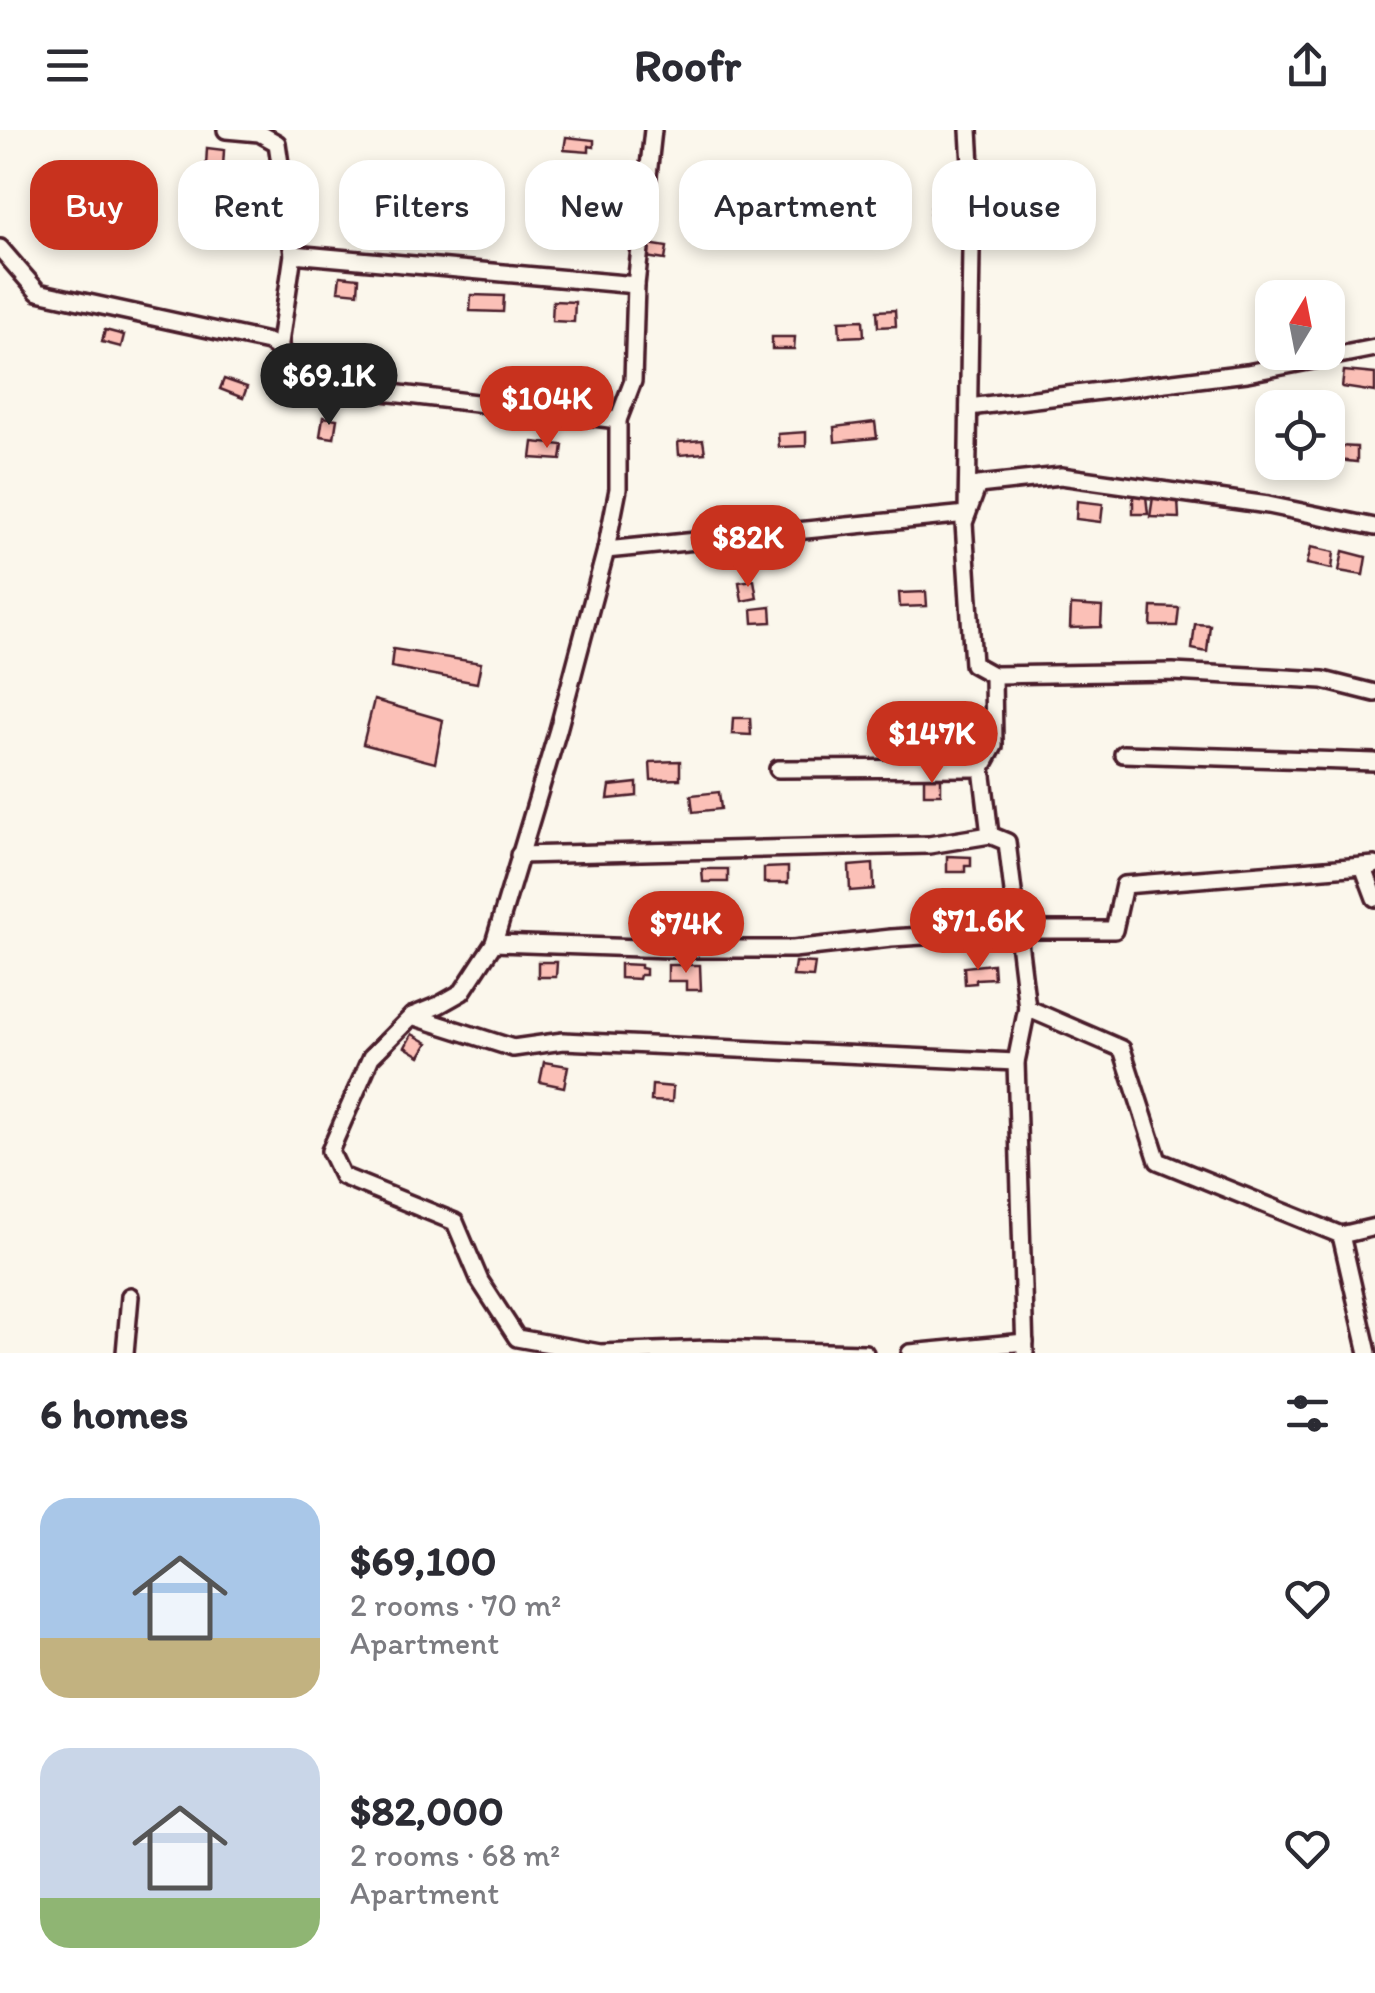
<!DOCTYPE html>
<html lang="en">
<head>
<meta charset="utf-8">
<style>
  body { margin:0; font-family:Itim,sans-serif; background:#f7f7f7; color:#2b2b33; height:100vh; display:flex; flex-direction:column; font-size:38px; white-space:nowrap }
  * { box-sizing:border-box; margin:0 }
  p { font-size:32px; color:#7c7c81 }
  .icon { flex:none; width:55px; height:55px; fill:none; stroke:currentColor; stroke-width:2; stroke-linecap:round; stroke-linejoin:round }
  .map { position:relative; height:1223px; overflow:hidden }
  .sheet { display:flex; flex-direction:column; background:#fff; flex:1 }
  .sheet>* { flex:none }
  .guide { position:absolute; left:30px; top:30px; width:1315px; height:90px; display:flex; gap:20px }
  .needle { width:65px; rotate:10deg }
  .fabs { position:absolute; left:1255px; top:150px; display:grid; gap:20px }
  .fabs a { display:grid; place-items:center; width:90px; height:90px; border-radius:20px; background:#fff; box-shadow:0 5px 15px #0003; font-size:50px }
  .price { position:absolute; translate:-50% -85px; padding:0 22px; border-radius:35px; background:#c8321e; color:#fff; font-size:32px; line-height:65px; filter:drop-shadow(0 2px 5px #0008) }
  .price::after { content:''; position:absolute; left:50%; top:60px; width:30px; height:22px; margin-left:-15px; background:inherit; clip-path:polygon(0 0,100% 0,50% 100%) }
  .price.on { background:#222; color:#fff }
  ul { padding:0; list-style:none }
  li { display:flex; align-items:center; gap:30px; height:250px; padding:0 40px }
  li span { display:grid; place-items:center; flex:none; width:280px; height:200px; border-radius:30px; color:#555 }
  li>.icon { margin-inline-start:auto }
  span .icon { width:120px; height:120px; fill:#fffc; stroke-width:1 }
  li b { font-size:42px }
  h2 { display:flex; justify-content:space-between; align-items:center; height:120px; padding:0 40px; font-size:42px }
  .tag { padding:0 35px; border-radius:30px; background:#fff; box-shadow:0 5px 15px #0003; font-size:35px; line-height:90px }
  .tag.on { background:#c8321e; color:#fff }
  header { display:flex; justify-content:space-between; align-items:center; height:130px; padding:0 40px; background:#fff; font-size:45px; font-weight:800 }
  .map>svg:first-child { display:block }
</style>
</head>
<body>
<header><svg class="icon" aria-label="menu" viewBox="0 0 24 24"><path d="M4 6h16M4 12h16M4 18h16"/></svg>Roofr<svg class="icon" aria-label="share" viewBox="0 0 24 24"><path d="M12 15V3M7 8l5-5 5 5M5 13v7h14v-7"/></svg></header>
<div class="map">
<svg width="1375" height="1223" viewBox="0 0 1375 1223">
  <rect width="100%" height="100%" fill="#fbf7ec"/>
  <filter id="ink" filterUnits="userSpaceOnUse"><feTurbulence type="fractalNoise" baseFrequency=".01" numOctaves="2"/><feDisplacementMap in="SourceGraphic" scale="20" xChannelSelector="R" yChannelSelector="G"/><feConvolveMatrix kernelMatrix="1 2 1 2 8 2 1 2 1" color-interpolation-filters="sRGB"/></filter>
  <g filter="url(#ink)">
    <!-- building -->
    <g fill="#fbc0b7" stroke="#4a1f2b" stroke-width="2.5">
      <path d="M566 7 594 10V17L589 16V22L564 20Z"/>
      <path d="M207 18 224 20 223 37 206 36Z"/>
      <path d="M426 42 474 48 472 65 424 58Z"/>
      <path d="M578 48 611 51 609 66 602 65 601 73 576 70Z"/>
      <path d="M932 71 955 75 953 87 930 83Z"/>
      <path d="M648 114 667 117 665 130 646 127Z"/>
      <path d="M340 146 359 148 358 163 338 161Z"/>
      <path d="M471 165 504 166 503 182 470 181Z"/>
      <path d="M553 171 575 172 574 192 552 191Z"/>
      <path d="M895 180 896 196 878 197 877 181Z"/>
      <path d="M863 190 864 206 840 207 839 191Z"/>
      <path d="M105 200 124 205 121 217 102 212Z"/>
      <path d="M772 207H795L794 219H772Z"/>
      <path d="M1344 241 1375 244V262L1342 257Z"/>
      <path d="M224 249 247 257 243 268 220 259Z"/>
      <path d="M323 287 337 289 334 308 320 306Z"/>
      <path d="M875 292 877 308 835 312 834 297Z"/>
      <path d="M806 302V316L779 317 778 304Z"/>
      <path d="M703 310 705 323 679 325 678 312Z"/>
      <path d="M533 312 563 315 561 330 531 328Z"/>
      <path d="M1338 316 1357 317V332L1337 330Z"/>
      <path d="M1133 365 1146 366 1148 384H1133Z"/>
      <path d="M1153 367 1178 369 1179 388 1150 387Z"/>
      <path d="M1077 371 1103 374 1101 392 1076 389Z"/>
      <path d="M1311 417 1334 422 1332 439 1307 434Z"/>
      <path d="M1343 421 1366 427 1363 445 1339 441Z"/>
      <path d="M754 450 757 468 742 471 739 452Z"/>
      <path d="M926 462 927 476 900 477 899 463Z"/>
      <path d="M1071 475 1102 477 1101 497 1070 498Z"/>
      <path d="M771 477 772 492 753 493 752 479Z"/>
      <path d="M1152 477 1179 478 1177 496H1151Z"/>
      <path d="M1195 494 1210 495 1207 522 1192 519Z"/>
      <path d="M393 519 481 533 477 553 391 537Z"/>
      <path d="M374 570 443 590 435 633 363 614Z"/>
      <path d="M733 588H750L751 605 732 604Z"/>
      <path d="M680 631V649L651 650 650 632Z"/>
      <rect x="924" y="648" width="17" height="16"/>
      <path d="M637 653V666L608 669 610 656Z"/>
      <path d="M719 662 721 679 693 682 691 665Z"/>
      <path d="M947 726 971 727V736H965V742H947Z"/>
      <path d="M873 734 874 759 850 761 849 736Z"/>
      <path d="M788 737V753H764V738Z"/>
      <path d="M702 739H728V752H703Z"/>
      <path d="M538 832H557L556 847H538Z"/>
      <path d="M795 832 815 833 813 847 793 846Z"/>
      <path d="M620 834 641 835V838L646 839V845H640L639 849 620 848Z"/>
      <path d="M993 834 994 848 976 849V853L965 854 964 837Z"/>
      <path d="M668 835H700L701 860H686V851H668Z"/>
      <path d="M412 904 428 913 420 926 405 917Z"/>
      <path d="M544 932 568 936 564 957 540 952Z"/>
      <path d="M652 955 673 957 672 972 651 971Z"/>
    </g>
    <g fill="none" stroke-linecap="round" stroke-linejoin="round">
      <!-- minor casing -->
      <g stroke="#4a1f2b" stroke-width="22">
        <g id="minor">
          <path d="M226 0 259 3 277 13 293 124 279 220"/>
          <path d="M653 0 636 155 633 251 618 290V359L606 420 558 600 494 813 462 862 439 875 412 886 371 927 330 1021 342 1046 455 1092 480 1151 517 1208 600 1223 709 1219 865 1223"/>
          <path d="M0 118 38 162 268 212 333 256 618 290"/>
          <path d="M293 124 636 155"/>
          <path d="M969 277 1247 243 1375 218"/>
          <path d="M606 420 967 384 972 53 969 0"/>
          <path d="M993 545 1173 542 1323 550 1375 563"/>
          <path d="M1123 624 1375 632"/>
          <path d="M778 639 982 638"/>
          <path d="M519 725 929 715 990 705"/>
          <path d="M1363 736 1375 768"/>
          <path d="M494 813 669 819H793L891 808 1018 800H1114L1124 755 1375 735"/>
          <path d="M1027 878 1122 919 1158 1031 1341 1105 1375 1097"/>
          <path d="M412 886 513 918 563 911 1016 932"/>
          <path d="M1341 1105 1368 1223"/>
          <path d="M125 1223 130 1166"/>
          <path d="M910 1223 1025 1212"/>
          <path d="M1025 1223 1016 932 1027 878 1007 712 990 705 982 638 994 616 993 545 973 534 964 393 978 355 1061 346 1268 375 1375 397"/>
        </g>
      </g>
      <!-- minor -->
      <use href="#minor" stroke="#fbf7ec" stroke-width="15"/>
    </g>
  </g>
</svg>
<div class="fabs">
<a><svg class="needle" viewBox="-14 -14 28 28"><path d="M0-13l5 13h-10z" fill="#e53935"/><path d="M0 13l5-13h-10z" fill="#7c7c81"/></svg></a>
<a><svg class="icon" aria-label="locate" viewBox="0 0 24 24"><circle cx="12" cy="12" r="6"/><path d="M12 2v4M12 18v4M2 12h4M18 12h4"/></svg></a>
</div>
<b class="price on" style="left:329px;top:298px">$69.1K</b>
<b class="price" style="left:547px;top:321px">$104K</b>
<b class="price" style="left:748px;top:460px">$82K</b>
<b class="price" style="left:932px;top:656px">$147K</b>
<b class="price" style="left:978px;top:843px">$71.6K</b>
<b class="price" style="left:686px;top:846px">$74K</b>
<div class="guide">
<a class="tag on">Buy</a>
<a class="tag">Rent</a>
<a class="tag">Filters</a>
<a class="tag">New</a>
<a class="tag">Apartment</a>
<a class="tag">House</a>
</div>
</div>
<section class="sheet">
<h2>6 homes<svg class="icon" aria-label="filters" viewBox="0 0 24 24"><path d="M4 7h16M4 17h16"/><circle cx="9" cy="7" r="2"/><circle cx="15" cy="17" r="2"/></svg></h2>
<ul>
<li><span style="background:linear-gradient(#a9c7e8 70%,#c2b280 0)"><svg class="icon" aria-label="home" viewBox="0 0 24 24"><path d="M3 11l9-7 9 7M6 9v11h12V9"/></svg></span><div><b>$69,100</b><p>2 rooms · 70 m²</p><p>Apartment</p></div><svg class="icon" aria-label="heart" viewBox="0 0 24 24"><path d="M12 20l-8-8c-3-5 5-10 8-4 3-6 11-1 8 4z"/></svg></li>
<li><span style="background:linear-gradient(#c9d6e8 75%,#8fb573 0)"><svg class="icon" aria-label="home" viewBox="0 0 24 24"><path d="M3 11l9-7 9 7M6 9v11h12V9"/></svg></span><div><b>$82,000</b><p>2 rooms · 68 m²</p><p>Apartment</p></div><svg class="icon" aria-label="heart" viewBox="0 0 24 24"><path d="M12 20l-8-8c-3-5 5-10 8-4 3-6 11-1 8 4z"/></svg></li>
</ul>
</section>
</body>
</html>
